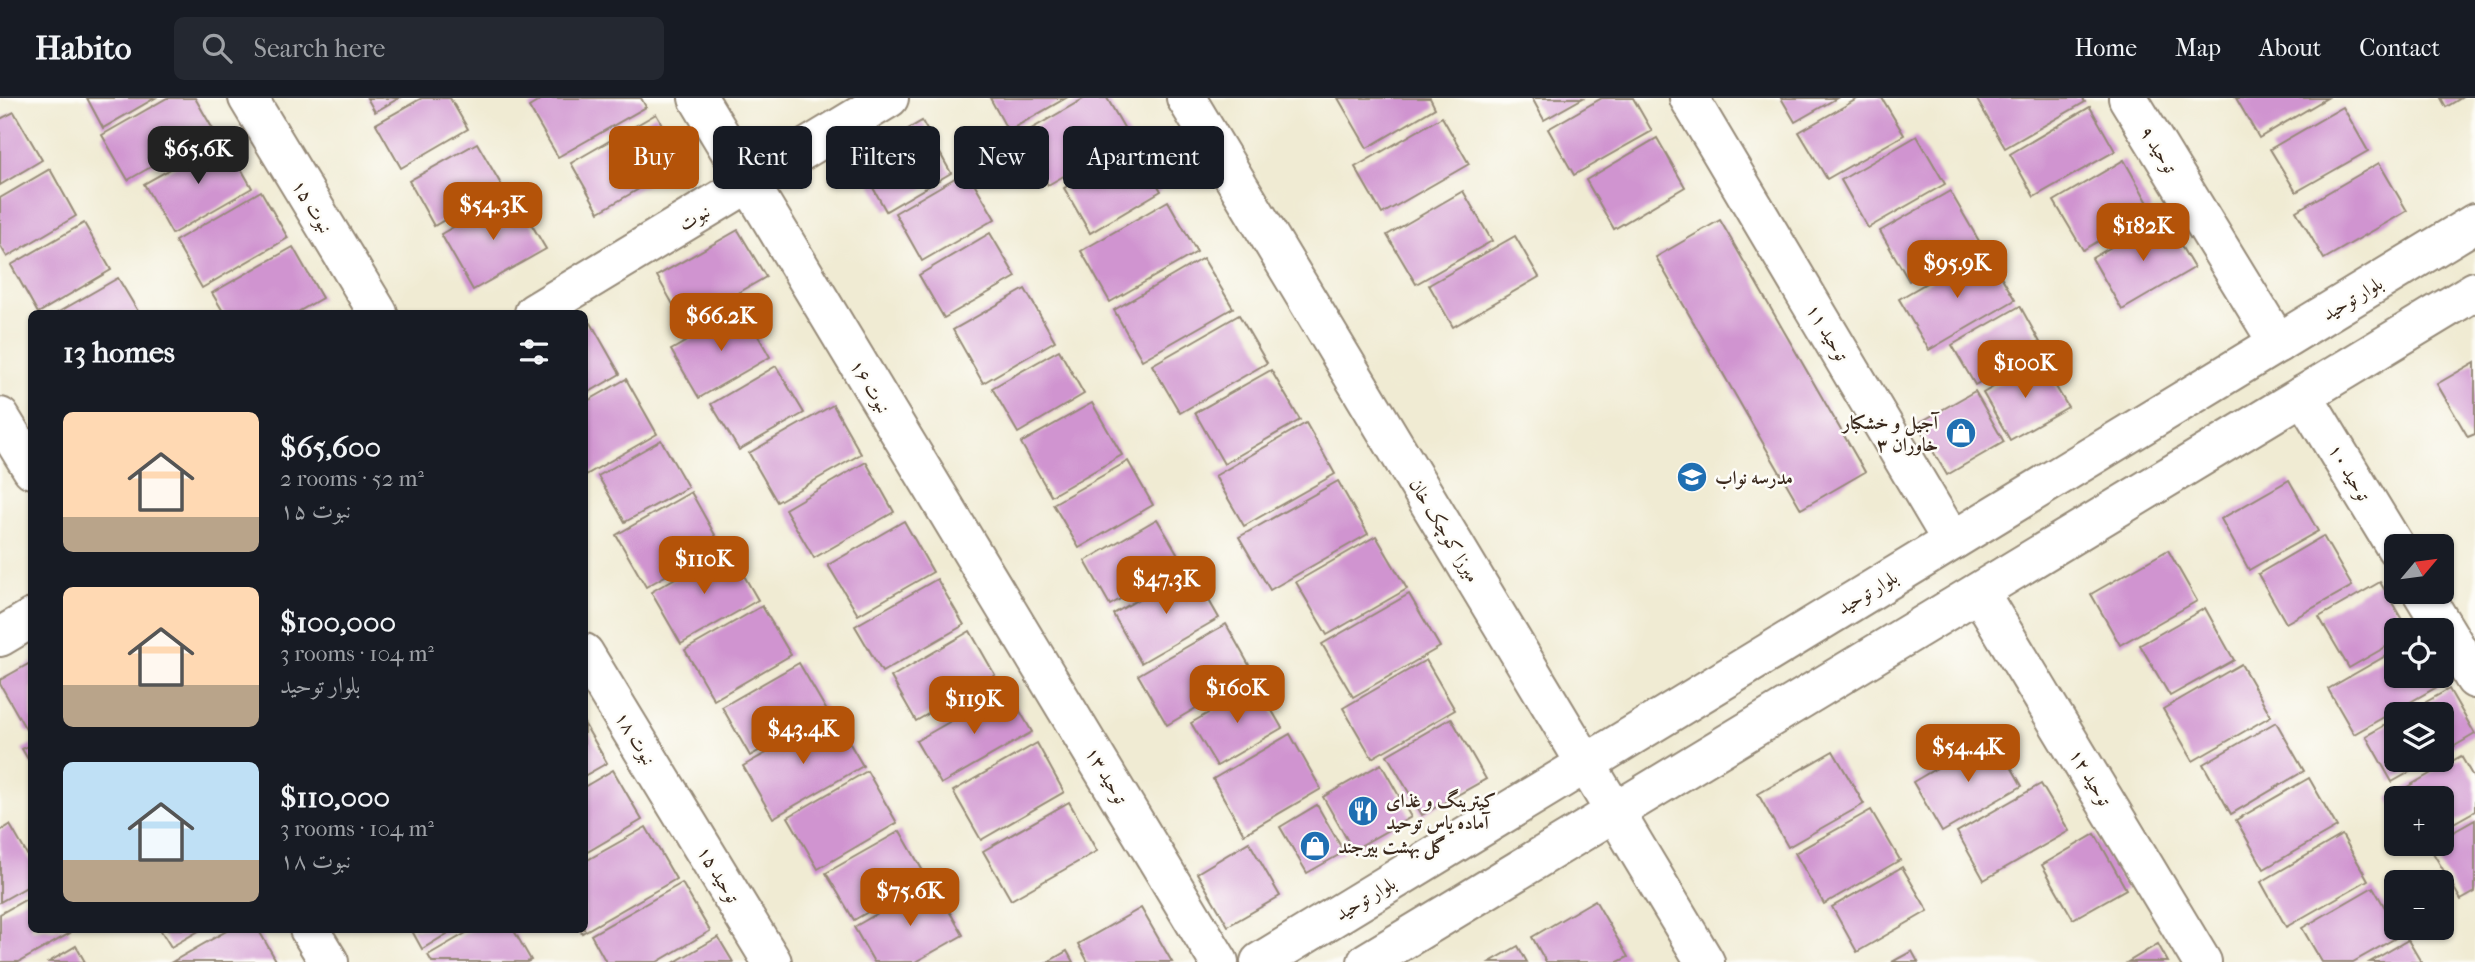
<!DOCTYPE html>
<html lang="en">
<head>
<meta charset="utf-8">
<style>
  body { margin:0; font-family:"IM FELL French Canon",Amiri,serif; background:#242831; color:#f1f3f6; height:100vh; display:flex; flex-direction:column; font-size:26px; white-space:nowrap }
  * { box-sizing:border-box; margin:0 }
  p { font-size:23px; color:#9ea1a6 }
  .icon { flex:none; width:38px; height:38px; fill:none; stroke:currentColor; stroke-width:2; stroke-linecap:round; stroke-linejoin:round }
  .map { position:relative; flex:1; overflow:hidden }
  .panel { position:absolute; left:28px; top:212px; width:560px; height:623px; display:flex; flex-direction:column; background:#171b24; border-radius:10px; box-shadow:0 2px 5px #0004 }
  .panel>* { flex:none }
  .banner { position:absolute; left:609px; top:28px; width:665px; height:63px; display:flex; gap:14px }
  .needle { width:46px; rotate:61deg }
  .buttons { position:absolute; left:2384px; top:436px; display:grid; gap:14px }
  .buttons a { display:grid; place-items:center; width:70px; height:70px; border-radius:10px; background:#171b24; box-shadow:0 2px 5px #0004; font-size:35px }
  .price { position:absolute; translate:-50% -60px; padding:0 16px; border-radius:14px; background:#b45309; color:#fff; font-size:23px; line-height:46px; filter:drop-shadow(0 2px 4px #0008) }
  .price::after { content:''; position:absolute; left:50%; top:42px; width:21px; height:16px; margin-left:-10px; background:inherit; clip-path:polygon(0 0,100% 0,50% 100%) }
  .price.on { background:#222; color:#fff }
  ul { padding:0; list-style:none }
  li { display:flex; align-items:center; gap:21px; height:175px; padding:0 35px }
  li span { display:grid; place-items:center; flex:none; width:196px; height:140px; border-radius:10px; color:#555 }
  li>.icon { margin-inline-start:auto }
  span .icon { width:84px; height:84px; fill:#fffc; stroke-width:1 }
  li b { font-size:30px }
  h2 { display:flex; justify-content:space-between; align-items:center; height:84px; padding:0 35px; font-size:30px }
  .chip { padding:0 24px; border-radius:10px; background:#171b24; box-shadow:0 2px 5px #0004; font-size:24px; line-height:63px }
  .chip.on { background:#b45309; color:#fff }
  header { display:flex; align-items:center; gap:42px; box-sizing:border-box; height:98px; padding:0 35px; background:#171b24; border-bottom:2px solid #363941 }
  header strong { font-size:33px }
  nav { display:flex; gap:38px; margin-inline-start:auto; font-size:24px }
  .search { width:490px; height:63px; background:#242831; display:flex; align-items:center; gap:18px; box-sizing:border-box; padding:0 24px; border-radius:10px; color:#9ea1a6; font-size:26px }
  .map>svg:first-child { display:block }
</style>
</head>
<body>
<header>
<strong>Habito</strong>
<div class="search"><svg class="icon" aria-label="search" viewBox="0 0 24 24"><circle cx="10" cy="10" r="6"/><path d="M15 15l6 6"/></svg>Search here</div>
<nav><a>Home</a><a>Map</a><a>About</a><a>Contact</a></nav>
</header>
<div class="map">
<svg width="2475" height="864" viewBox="0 0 2475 864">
  <rect width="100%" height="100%" fill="#fdfcf7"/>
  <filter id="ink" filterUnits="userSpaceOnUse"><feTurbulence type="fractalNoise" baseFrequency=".0143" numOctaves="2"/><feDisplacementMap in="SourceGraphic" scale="14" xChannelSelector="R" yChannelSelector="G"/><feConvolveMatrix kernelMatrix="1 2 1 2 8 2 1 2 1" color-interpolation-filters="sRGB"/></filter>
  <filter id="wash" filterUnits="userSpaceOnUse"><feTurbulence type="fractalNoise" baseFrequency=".00686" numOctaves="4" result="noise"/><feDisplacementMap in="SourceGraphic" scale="28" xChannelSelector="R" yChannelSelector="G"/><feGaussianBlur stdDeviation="1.57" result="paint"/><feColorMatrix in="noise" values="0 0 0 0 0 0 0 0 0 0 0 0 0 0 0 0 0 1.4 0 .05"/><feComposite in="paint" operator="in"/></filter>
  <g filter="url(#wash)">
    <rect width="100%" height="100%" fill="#f0ebd3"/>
    <g id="blocks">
      <!-- building -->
      <g fill="#d094d0">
        <path d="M87 0H155L103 30Z"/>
        <path d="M167 0H195L214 33 128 82 102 37Z"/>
        <path d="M367 0H399L375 14Z"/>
        <path d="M422 0H450L468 31 401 70 376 26Z"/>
        <path d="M544 0H641L646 9 558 59 529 9Z"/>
        <path d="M990 0H1066L1008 33Z"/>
        <path d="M1085 0H1107L1130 40 1048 87 1019 38Z"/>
        <path d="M1338 0H1430L1435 10 1367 50Z"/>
        <path d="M1532 0H1583L1544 22Z"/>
        <path d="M1602 0H1633L1652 33 1574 77 1548 31Z"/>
        <path d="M1781 0H1837L1795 24Z"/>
        <path d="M1859 0H1882L1904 37 1827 81 1799 34Z"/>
        <path d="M1976 0H2082L2085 4 2005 50Z"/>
        <path d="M2236 0H2327L2259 40Z"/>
        <path d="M2441 0H2461L2446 9Z"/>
        <path d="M2090 9 2115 53 2034 99 2010 56Z"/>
        <path d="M2343 9 2368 53 2296 94 2270 51Z"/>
        <path d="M14 14 42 62 0 87V21Z"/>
        <path d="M656 16 684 65 599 114 571 65Z"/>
        <path d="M1442 19 1469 66 1382 116 1355 69Z"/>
        <path d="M922 23 951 75 886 113 857 61Z"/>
        <path d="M1917 38 1945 86 1868 130 1841 82Z"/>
        <path d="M1657 40 1685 89 1614 131 1586 82Z"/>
        <path d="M224 41 252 90 172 136 144 86Z"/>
        <path d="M477 45 502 88 434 128 409 83Z"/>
        <path d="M1135 48 1161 93 1090 135 1064 90Z"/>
        <path d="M2124 62 2152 112 2083 152 2054 103Z"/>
        <path d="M2379 65 2407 113 2324 161 2296 113Z"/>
        <path d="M50 71 76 118 7 159 0 147V100Z"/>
        <path d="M967 73 995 121 922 163 895 115Z"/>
        <path d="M261 93 288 140 202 190 175 143Z"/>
        <path d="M1463 93 1492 143 1416 186 1387 137Z"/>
        <path d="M1950 93 1979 143 1909 183 1880 133Z"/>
        <path d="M513 95 546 151 473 192 441 136Z"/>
        <path d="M1168 103 1197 154 1110 204 1081 153Z"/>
        <path d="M2164 119 2194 170 2122 212 2092 160Z"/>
        <path d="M1720 122 1865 374 1801 411 1656 159Z"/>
        <path d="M84 125 111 172 38 215 11 167Z"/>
        <path d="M738 132 766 179 684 226 657 178Z"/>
        <path d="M990 135 1016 179 944 220 919 177Z"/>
        <path d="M1515 138 1539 179 1453 229 1429 187Z"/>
        <path d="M293 149 322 200 296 215H224L212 195Z"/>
        <path d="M1985 151 2015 202 1929 252 1899 201Z"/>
        <path d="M1203 160 1233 210 1142 262 1114 212Z"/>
        <path d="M118 180 139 215H57Z"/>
        <path d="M1025 191 1055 243 983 285 953 232Z"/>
        <path d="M2020 208 2042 248 1975 287 1952 247Z"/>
        <path d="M743 211 770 259 699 300 671 252Z"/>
        <path d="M1239 217 1267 265 1180 315 1152 267Z"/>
        <path d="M591 225 620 276 584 297V229Z"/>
        <path d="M1059 252 1084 296 1018 335 992 290Z"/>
        <path d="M2040 262 2068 309 2010 342 1983 295Z"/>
        <path d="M2475 264V336L2468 339 2437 286Z"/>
        <path d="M776 268 804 315 739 352 711 306Z"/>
        <path d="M1271 272 1300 322 1224 366 1195 315Z"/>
        <path d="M626 281 657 336 584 378V305Z"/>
        <path d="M1975 293 2004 344 1947 377 1917 326Z"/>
        <path d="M1092 305 1122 357 1051 398 1021 345Z"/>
        <path d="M833 307 861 356 777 404 749 355Z"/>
        <path d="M1306 325 1335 376 1244 428 1215 378Z"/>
        <path d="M661 342 688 389 625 424 598 378Z"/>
        <path d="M1128 363 1153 407 1079 450 1053 406Z"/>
        <path d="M866 364 894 414 814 460 785 411Z"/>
        <path d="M2289 382 2318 433 2249 472 2221 421Z"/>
        <path d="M1338 383 1368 436 1270 492 1239 439Z"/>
        <path d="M691 394 720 446 646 489 616 437Z"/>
        <path d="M1157 421 1183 465 1110 507 1085 463Z"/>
        <path d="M904 423 933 474 858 517 828 467Z"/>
        <path d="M1376 438 1407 491 1327 537 1296 484Z"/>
        <path d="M2323 438 2352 488 2286 525 2258 476Z"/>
        <path d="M728 450 758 502 681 546 651 494Z"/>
        <path d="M2168 452 2197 503 2120 547 2091 496Z"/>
        <path d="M1191 471 1219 520 1141 565 1113 516Z"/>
        <path d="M937 481 964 527 882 574 855 528Z"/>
        <path d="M2380 484 2408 532H2396V543L2349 570 2319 519Z"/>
        <path d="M1409 496 1440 549 1353 599 1322 546Z"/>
        <path d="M762 508 791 557 714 602 685 552Z"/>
        <path d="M2205 510 2234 562 2170 598 2140 547Z"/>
        <path d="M1226 526 1254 576 1167 627 1138 577Z"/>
        <path d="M970 533 995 577 916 623 891 579Z"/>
        <path d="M2396 552V578H2438L2442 586 2354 636 2328 591Z"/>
        <path d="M1426 562 1455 612 1372 660 1343 610Z"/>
        <path d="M32 564V633L28 635 0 586V582Z"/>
        <path d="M799 565 827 613 750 658 722 609Z"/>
        <path d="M2241 566 2271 618 2193 663 2163 611Z"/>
        <path d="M1257 587 1282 630 1217 668 1191 625Z"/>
        <path d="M1007 591 1032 634 941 686 916 643Z"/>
        <path d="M2449 591 2475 636 2441 656V616H2405Z"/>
        <path d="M833 617 863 668 773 720 743 668Z"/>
        <path d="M1451 620 1486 681 1422 717 1387 657Z"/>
        <path d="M2396 621V662H2431L2392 684 2366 638Z"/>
        <path d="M2276 624 2304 673 2231 716 2203 666Z"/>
        <path d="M584 625 607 665 584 678Z"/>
        <path d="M1290 636 1321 691 1244 736 1213 681Z"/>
        <path d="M1993 637 2022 688 1942 734 1913 684Z"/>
        <path d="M1037 645 1064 694 981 742 953 693Z"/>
        <path d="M32 646V668L22 651Z"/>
        <path d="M1833 653 1864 706 1788 749 1758 696Z"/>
        <path d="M2461 658 2475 682V713L2441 732V700H2396V714L2388 700Z"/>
        <path d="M1381 666 1411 719 1353 752 1323 699Z"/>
        <path d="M613 672 642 722 584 756V689Z"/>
        <path d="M867 673 897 725 818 771 788 719Z"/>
        <path d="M2309 680 2337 729 2264 771 2236 722Z"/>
        <path d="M2041 686 2069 733 1984 782 1957 734Z"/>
        <path d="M1069 704 1097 753 1011 802 983 753Z"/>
        <path d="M1317 707 1344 754 1307 775 1280 729Z"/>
        <path d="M1871 712 1900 762 1824 806 1795 755Z"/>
        <path d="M2475 722V794L2461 802 2429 748 2441 746V741Z"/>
        <path d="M10 727 32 765V786L0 804V733Z"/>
        <path d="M646 729 676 781 582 835 580 831H584V764Z"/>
        <path d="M900 733 927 780 854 822 826 775Z"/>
        <path d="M2095 736 2126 791 2073 821 2042 767Z"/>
        <path d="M2342 737 2368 782 2286 829 2261 784Z"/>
        <path d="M1249 744 1280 798 1228 828 1197 775Z"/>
        <path d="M1902 769 1928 813 1857 854 1832 809Z"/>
        <path d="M932 784 963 837 915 864H874L854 829Z"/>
        <path d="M682 785 710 833 657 864H606L591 837Z"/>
        <path d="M2373 789 2401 837 2353 864H2322L2302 830Z"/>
        <path d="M32 798V831H68L70 835 19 864H0V816Z"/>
        <path d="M1595 802 1628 859 1618 864H1546L1532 839Z"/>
        <path d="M1141 810 1172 864H1088L1078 846Z"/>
        <path d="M160 831H202L171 849Z"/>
        <path d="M230 831H258L277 864H172Z"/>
        <path d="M411 831H455L422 851Z"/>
        <path d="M473 831H513L531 862 527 864H432L428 857Z"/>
        <path d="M718 839 733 864H675Z"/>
        <path d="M2408 842 2421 864H2370Z"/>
        <path d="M2158 846 2168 864H2128Z"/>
        <path d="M76 848 85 864H49Z"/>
        <path d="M1518 848 1527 864H1490Z"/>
        <path d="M1067 853 1073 864H1048Z"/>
        <path d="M1912 853 1918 864H1892Z"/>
      </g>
    </g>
  </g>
  <g filter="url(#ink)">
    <use href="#blocks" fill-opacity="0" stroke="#968a78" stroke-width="2"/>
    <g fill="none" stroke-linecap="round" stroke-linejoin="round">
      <!-- minor casing -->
      <g stroke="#968a78" stroke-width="42">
        <g id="minor">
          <path d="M248 0 378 215"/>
          <path d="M698 0 1219 864"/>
          <path d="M1186 0 1705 864"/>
          <path d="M1689 0 1952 443"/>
          <path d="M2128 0 2278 245"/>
          <path d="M534 215 889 0"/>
          <path d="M2303 297 2396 450"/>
          <path d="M0 319 32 371"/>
          <path d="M1979 494 2202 864"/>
          <path d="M2422 494 2475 581"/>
          <path d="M0 539 32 520"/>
          <path d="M584 555 772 864"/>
          <path d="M309 831 329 864"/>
          <path d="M1260 864 2475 125"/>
          <path d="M1367 864 2475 193"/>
        </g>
      </g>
      <!-- minor -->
      <use href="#minor" stroke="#fff" stroke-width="38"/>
    </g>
  </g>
  <!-- icons -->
  <defs>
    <g id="shop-disc" transform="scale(1.575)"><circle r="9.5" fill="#1f6fb2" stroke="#fdfcf7"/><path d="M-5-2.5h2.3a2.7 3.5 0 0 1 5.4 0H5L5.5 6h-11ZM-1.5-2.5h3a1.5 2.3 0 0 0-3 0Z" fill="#fff"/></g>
    <g id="school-disc" transform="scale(1.575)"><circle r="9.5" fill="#1f6fb2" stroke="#fdfcf7"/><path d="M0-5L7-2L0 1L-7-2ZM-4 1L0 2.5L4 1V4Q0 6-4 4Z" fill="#fff"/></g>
    <g id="restaurant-disc" transform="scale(1.575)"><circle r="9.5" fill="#1f6fb2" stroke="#fdfcf7"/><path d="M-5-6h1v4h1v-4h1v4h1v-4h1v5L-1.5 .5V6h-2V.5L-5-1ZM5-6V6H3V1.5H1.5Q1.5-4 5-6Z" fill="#fff"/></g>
  </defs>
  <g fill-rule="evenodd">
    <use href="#shop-disc" x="1961" y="335"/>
    <use href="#school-disc" x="1692" y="379"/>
    <use href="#restaurant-disc" x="1363" y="713"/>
    <use href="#shop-disc" x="1315" y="748"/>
  </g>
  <g text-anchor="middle" stroke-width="5" stroke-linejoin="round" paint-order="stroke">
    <!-- street labels -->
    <g font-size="19" fill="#3b2a1e" stroke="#fdfcf7">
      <text transform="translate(2159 51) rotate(58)" y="7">توحید ۹</text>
      <text transform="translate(313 108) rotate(59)" y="7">نبوت ۱۵</text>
      <text transform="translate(694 119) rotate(-31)" y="7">نبوت</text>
      <text transform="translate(2352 200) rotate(-31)" y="7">بلوار توحید</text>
      <text transform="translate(1828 234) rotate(59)" y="7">توحید ۱۱</text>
      <text transform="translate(871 288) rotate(59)" y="7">نبوت ۱۶</text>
      <text transform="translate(2350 374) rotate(59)" y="7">توحید ۱۰</text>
      <text transform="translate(1445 432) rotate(59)" y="7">میرزا کوچک خان</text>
      <text transform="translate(1867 494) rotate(-31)" y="7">بلوار توحید</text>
      <text transform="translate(636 640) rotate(59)" y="7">نبوت ۱۸</text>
      <text transform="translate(1107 677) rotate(59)" y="7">توحید ۱۳</text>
      <text transform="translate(2091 679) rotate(59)" y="7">توحید ۱۲</text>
      <text transform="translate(719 776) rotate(59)" y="7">توحید ۱۵</text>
      <text transform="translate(1365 800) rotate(-31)" y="7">بلوار توحید</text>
    </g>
    <!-- poi labels -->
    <g font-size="19" font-weight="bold" fill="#3b2a1e" stroke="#fdfcf7" text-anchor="start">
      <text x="1938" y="331" text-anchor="end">آجیل و خشکبار<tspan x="1938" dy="22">خاوران ۳</tspan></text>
      <text x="1715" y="386">مدرسه نواب</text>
      <text x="1386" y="709">کیترینگ و غذای<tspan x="1386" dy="22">آماده یاس توحید</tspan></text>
      <text x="1338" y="755">گل بهشت بیرجند</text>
    </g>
  </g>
</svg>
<div class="buttons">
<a><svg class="needle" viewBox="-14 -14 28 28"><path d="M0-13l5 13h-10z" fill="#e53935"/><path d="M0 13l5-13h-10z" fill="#9ea1a6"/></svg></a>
<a><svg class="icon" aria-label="locate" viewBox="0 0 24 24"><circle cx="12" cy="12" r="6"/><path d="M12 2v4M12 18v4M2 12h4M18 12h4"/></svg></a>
<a><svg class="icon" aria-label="layers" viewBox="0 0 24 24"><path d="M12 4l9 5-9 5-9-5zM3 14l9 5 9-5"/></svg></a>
<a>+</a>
<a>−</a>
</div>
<b class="price on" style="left:198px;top:88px">$65.6K</b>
<b class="price" style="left:493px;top:144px">$54.3K</b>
<b class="price" style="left:2143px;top:165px">$182K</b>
<b class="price" style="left:1957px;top:202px">$95.9K</b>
<b class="price" style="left:721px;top:255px">$66.2K</b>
<b class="price" style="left:2025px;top:302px">$100K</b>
<b class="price" style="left:704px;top:498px">$110K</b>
<b class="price" style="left:1166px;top:518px">$47.3K</b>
<b class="price" style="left:1237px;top:627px">$160K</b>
<b class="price" style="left:974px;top:638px">$119K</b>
<b class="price" style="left:803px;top:668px">$43.4K</b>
<b class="price" style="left:1968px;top:686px">$54.4K</b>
<b class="price" style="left:910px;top:830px">$75.6K</b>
<div class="banner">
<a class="chip on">Buy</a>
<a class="chip">Rent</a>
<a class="chip">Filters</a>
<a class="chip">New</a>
<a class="chip">Apartment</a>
</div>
<section class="panel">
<h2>13 homes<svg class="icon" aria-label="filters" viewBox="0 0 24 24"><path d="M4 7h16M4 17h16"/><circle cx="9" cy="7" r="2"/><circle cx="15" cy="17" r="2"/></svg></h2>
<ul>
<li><span style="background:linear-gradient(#ffd9b3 75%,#b9a48a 0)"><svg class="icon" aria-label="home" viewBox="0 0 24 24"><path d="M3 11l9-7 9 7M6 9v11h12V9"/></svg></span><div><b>$65,600</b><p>2 rooms · 52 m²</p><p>نبوت ۱۵</p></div></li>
<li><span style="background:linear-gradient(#ffd9b3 70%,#b9a48a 0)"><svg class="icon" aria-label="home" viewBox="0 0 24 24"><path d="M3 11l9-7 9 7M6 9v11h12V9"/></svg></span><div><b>$100,000</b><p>3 rooms · 104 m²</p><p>بلوار توحید</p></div></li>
<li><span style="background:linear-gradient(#bfe0f5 70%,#b9a48a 0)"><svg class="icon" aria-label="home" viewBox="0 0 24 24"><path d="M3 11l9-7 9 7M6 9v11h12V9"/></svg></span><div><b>$110,000</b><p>3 rooms · 104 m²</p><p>نبوت ۱۸</p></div></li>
</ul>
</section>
</div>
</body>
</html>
